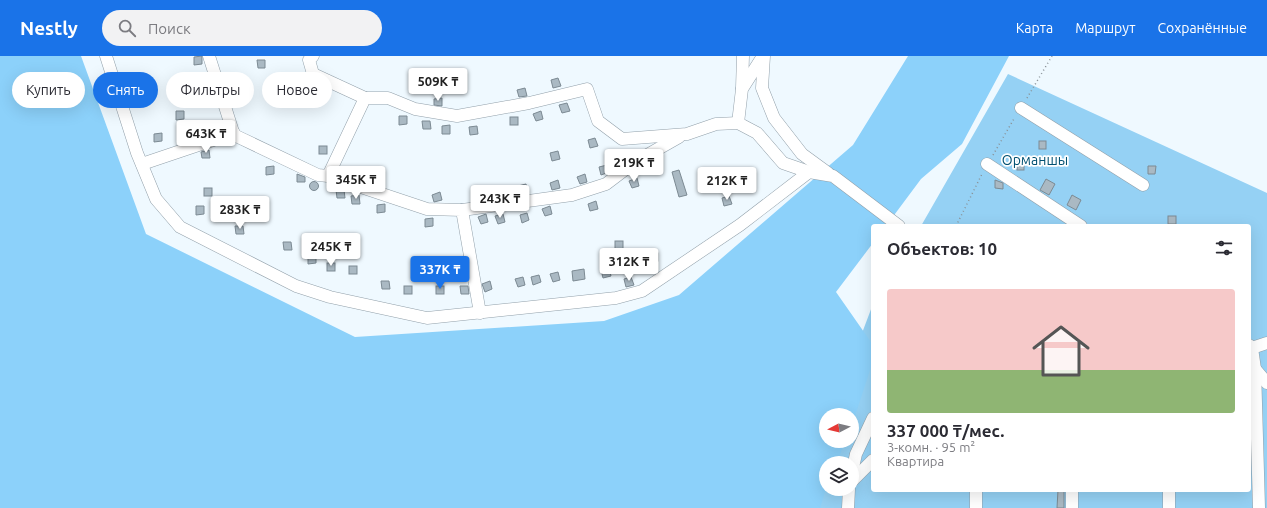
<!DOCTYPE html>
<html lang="ru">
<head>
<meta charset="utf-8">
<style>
  body { margin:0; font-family:Ubuntu,sans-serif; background:#f2f2f3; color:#2b2b33; height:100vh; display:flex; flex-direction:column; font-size:15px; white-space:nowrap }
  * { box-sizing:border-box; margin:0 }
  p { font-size:13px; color:#7c7c81 }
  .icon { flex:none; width:22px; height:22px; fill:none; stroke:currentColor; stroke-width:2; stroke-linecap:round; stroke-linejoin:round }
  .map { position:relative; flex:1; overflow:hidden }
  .sheet { position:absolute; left:871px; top:168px; width:380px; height:268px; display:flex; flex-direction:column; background:#fff; border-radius:4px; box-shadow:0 4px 16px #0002 }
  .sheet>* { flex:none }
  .banner { position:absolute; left:12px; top:16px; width:380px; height:36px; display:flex; gap:8px }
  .needle { width:26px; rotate:263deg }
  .fabs { position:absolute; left:819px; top:352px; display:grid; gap:8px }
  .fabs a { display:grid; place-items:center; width:40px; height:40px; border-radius:50%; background:#fff; box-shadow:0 4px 16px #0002; font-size:20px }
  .price { position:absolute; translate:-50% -34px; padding:0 9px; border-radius:4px; background:#fff; color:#222; font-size:13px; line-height:26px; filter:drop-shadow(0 1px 2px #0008) }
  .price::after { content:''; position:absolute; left:50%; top:24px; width:12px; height:9px; margin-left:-6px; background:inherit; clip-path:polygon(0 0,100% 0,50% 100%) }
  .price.current { background:#1a73e8; color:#fff }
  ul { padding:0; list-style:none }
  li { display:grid; align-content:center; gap:8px; height:212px; padding:0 16px }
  li span { display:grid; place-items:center; height:124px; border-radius:4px; color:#555 }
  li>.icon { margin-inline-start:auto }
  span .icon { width:72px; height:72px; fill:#fffc; stroke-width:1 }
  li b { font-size:17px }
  h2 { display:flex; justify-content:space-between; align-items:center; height:48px; padding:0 16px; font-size:17px }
  .chip { padding:0 14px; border-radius:18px; background:#fff; box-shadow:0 4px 16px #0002; font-size:14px; line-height:36px }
  .chip.current { background:#1a73e8; color:#fff }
  header { display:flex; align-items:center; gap:24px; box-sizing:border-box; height:56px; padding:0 20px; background:#1a73e8; color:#fff }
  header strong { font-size:19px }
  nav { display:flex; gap:22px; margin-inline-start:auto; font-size:14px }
  .search { width:280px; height:36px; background:#f2f2f3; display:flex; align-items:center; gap:10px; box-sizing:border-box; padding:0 14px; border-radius:22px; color:#7c7c81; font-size:15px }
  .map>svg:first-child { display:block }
</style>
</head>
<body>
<header>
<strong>Nestly</strong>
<div class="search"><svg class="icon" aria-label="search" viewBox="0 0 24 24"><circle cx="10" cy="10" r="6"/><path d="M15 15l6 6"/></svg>Поиск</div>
<nav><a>Карта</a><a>Маршрут</a><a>Сохранённые</a></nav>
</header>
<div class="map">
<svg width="1267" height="452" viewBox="0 0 1267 452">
  <rect width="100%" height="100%" fill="#eff9ff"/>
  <!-- green -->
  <path fill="#95d1f4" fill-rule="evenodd" d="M1008 18 1267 137V452H806L826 385H852V359H831L873 248V434H1249V170H921ZM826 407H852V433H826Z"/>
  <!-- forest -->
  <path fill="#8cd1fa" d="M0 0H81L146 178 355 281 604 265 679 239 853 89 908 0H1009L962 88 921 123 886 170H873V187L836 236 873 289V305L852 369V359H826V385H845L837 407H826V433L820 452H0Z"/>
  <!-- building -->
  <g fill="#aab9c3" stroke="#7c8a93">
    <path d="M202 0V8L194 9V1Z"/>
    <path d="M257 4H265V12H258Z"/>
    <path d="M558 22 561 30 553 32 551 24Z"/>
    <path d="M525 32 527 40 519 41 517 34Z"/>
    <path d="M139 34H147L148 42H140Z"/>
    <path d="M279 37V46H272L271 38Z"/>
    <path d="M442 42V50L434 49V43Z"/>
    <path d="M567 47 570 55 562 57 559 49Z"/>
    <path d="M176 55H184V63L176 64Z"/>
    <path d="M541 55 543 63 536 65 533 58Z"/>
    <path d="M399 60H407V68L399 69Z"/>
    <rect x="510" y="61" width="8" height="8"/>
    <path d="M422 65H430L431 73H423Z"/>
    <path d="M450 69V78H442V70Z"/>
    <path d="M477 70 478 78 470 79 469 71Z"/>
    <path d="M162 77V85L154 86V78Z"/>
    <path d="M595 82 598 90 590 92 588 84Z"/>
    <rect x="1039" y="85" width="7" height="8"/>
    <rect x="319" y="90" width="8" height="8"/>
    <path d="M209 94 210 102H202L201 96Z"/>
    <path d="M558 95 560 103 552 105 550 97Z"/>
    <rect x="1017" y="106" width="7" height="8"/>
    <path d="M607 109 609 116 601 119 599 111Z"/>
    <path d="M274 110V118L266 119V111Z"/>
    <path d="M1148 110H1156L1155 118H1148Z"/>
    <path d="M679 114 687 139 679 141 672 116Z"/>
    <path d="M297 118 305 121V126H297Z"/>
    <path d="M585 118 587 126 580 128 577 121Z"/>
    <path d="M637 122 639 130 632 132 629 125Z"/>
    <path d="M1046 123 1055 128 1049 139 1040 134Z"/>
    <path d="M558 124 560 132 552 134 550 127Z"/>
    <path d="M995 124 1003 127V133L995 132Z"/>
    <circle cx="314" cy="130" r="4.5"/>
    <path d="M526 128 528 136 521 138 518 130Z"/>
    <path d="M508 130 510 138 502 141 500 133Z"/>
    <rect x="204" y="132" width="8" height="8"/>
    <path d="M489 132 492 140 484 142 482 134Z"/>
    <path d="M336 134H344L345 142H337Z"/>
    <path d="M440 136 442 144 434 146 432 139Z"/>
    <path d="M359 139 360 148H352L351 140Z"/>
    <path d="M1072 139 1081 144 1076 154 1067 149Z"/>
    <path d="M729 140 732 148 724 150 722 142Z"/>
    <path d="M596 145 598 153 590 155 588 148Z"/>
    <path d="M385 148V156L377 157V149Z"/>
    <path d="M196 150H204V158L196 159Z"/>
    <path d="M550 150 552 158 545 160 542 153Z"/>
    <path d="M527 157 529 164 522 167 520 159Z"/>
    <path d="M486 158 488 166 481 168 478 161Z"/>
    <path d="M503 158 505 166 498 168 495 160Z"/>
    <rect x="1168" y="160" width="8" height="8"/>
    <path d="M433 162V170L425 171V163Z"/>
    <path d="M235 170H243L244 178H236Z"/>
    <rect x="615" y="185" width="8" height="8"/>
    <path d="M283 186H291L292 194H284Z"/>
    <rect x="650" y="197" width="8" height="8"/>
    <path d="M308 199H316V207L308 208Z"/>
    <rect x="327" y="207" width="8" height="8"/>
    <path d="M633 207 635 214 628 217 625 209Z"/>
    <rect x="349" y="210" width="8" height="8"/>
    <path d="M609 212 611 220 603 222 601 214Z"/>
    <path d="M584 213 585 223 573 225 572 215Z"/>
    <path d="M558 216 560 224 553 226 550 218Z"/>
    <path d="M539 219 541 226 533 229 531 221Z"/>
    <path d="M523 221 525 229 518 231 515 223Z"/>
    <path d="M631 221 634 229 626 231 624 223Z"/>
    <path d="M381 225H389L390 233H382Z"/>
    <path d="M490 225 492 233 485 236 482 228Z"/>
    <rect x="404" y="230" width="8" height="8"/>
    <rect x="436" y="230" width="8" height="8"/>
    <path d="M460 230H468L469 238H461Z"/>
    <path d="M1058 434H1064V452H1057Z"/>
  </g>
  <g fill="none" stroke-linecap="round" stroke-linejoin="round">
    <!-- minor casing -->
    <g stroke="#92a0aa" stroke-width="13">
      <g id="minor">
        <path d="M106 0 137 97 156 143 180 171 296 230 330 241 427 262 616 242 642 235 740 169 809 116 833 120 899 170"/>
        <path d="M209 0 234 79 318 119 328 120"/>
        <path d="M313 0 309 4 313 18 365 42"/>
        <path d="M764 0 762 32 774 62 802 98 828 117"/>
        <path d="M742 32 743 0"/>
        <path d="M1021 52 1143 129"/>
        <path d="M738 67 742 33 763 0"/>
        <path d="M142 108 234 77"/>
        <path d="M987 108 1081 170"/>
        <path d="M462 154 572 139 606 128 635 106 679 81"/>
        <path d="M480 257 462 154 427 153 328 120 365 42H388L415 53 457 60 529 47 587 33 598 65 622 83 687 78 716 68 738 67 757 77 783 107 809 116"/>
        <path d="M1249 289 1252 292 1255 313 1259 452"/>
        <path d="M1252 292 1267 287"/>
        <path d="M1255 313 1267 327"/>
        <path d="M852 416 856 398 873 362"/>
        <path d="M852 425 873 404"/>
        <path d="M976 434V452"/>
        <path d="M1169 434V452"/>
        <path d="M848 452 849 433"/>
        <path d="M1072 452V434"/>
      </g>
    </g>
    <!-- path -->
    <g stroke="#8a9297" stroke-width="1.5" stroke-dasharray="1 3" stroke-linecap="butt">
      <path d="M1027 42 1052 0"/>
      <path d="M993 99 1015 61"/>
      <path d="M956 170 982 118"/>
    </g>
    <!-- minor -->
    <use href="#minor" stroke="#fff" stroke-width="12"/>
  </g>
  <g text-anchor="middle" stroke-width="3.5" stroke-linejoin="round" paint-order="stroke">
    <!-- park labels -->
    <g font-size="14" fill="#015071" stroke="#fff">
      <text x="1035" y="109">Орманшы</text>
    </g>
  </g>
</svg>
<div class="fabs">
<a><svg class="needle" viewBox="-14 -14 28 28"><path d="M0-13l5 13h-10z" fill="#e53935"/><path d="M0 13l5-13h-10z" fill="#7c7c81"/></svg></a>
<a><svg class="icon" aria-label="layers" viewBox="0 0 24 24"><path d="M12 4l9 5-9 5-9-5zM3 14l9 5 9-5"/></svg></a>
</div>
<b class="price" style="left:438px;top:46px">509K ₸</b>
<b class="price" style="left:206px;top:98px">643K ₸</b>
<b class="price" style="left:634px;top:127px">219K ₸</b>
<b class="price" style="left:356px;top:144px">345K ₸</b>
<b class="price" style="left:727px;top:145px">212K ₸</b>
<b class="price" style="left:500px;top:163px">243K ₸</b>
<b class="price" style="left:240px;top:174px">283K ₸</b>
<b class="price" style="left:331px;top:211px">245K ₸</b>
<b class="price" style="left:629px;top:226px">312K ₸</b>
<b class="price current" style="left:440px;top:234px">337K ₸</b>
<div class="banner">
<a class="chip">Купить</a>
<a class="chip current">Снять</a>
<a class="chip">Фильтры</a>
<a class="chip">Новое</a>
</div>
<section class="sheet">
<h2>Объектов: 10<svg class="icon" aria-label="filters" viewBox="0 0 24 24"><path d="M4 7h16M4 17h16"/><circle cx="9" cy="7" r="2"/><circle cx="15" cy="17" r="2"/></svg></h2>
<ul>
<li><span style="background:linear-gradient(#f6c9c9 65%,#8fb573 0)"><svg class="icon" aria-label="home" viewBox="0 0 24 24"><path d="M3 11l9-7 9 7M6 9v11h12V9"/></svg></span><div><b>337 000 ₸/мес.</b><p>3-комн. · 95 m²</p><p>Квартира</p></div></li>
</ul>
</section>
</div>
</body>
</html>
